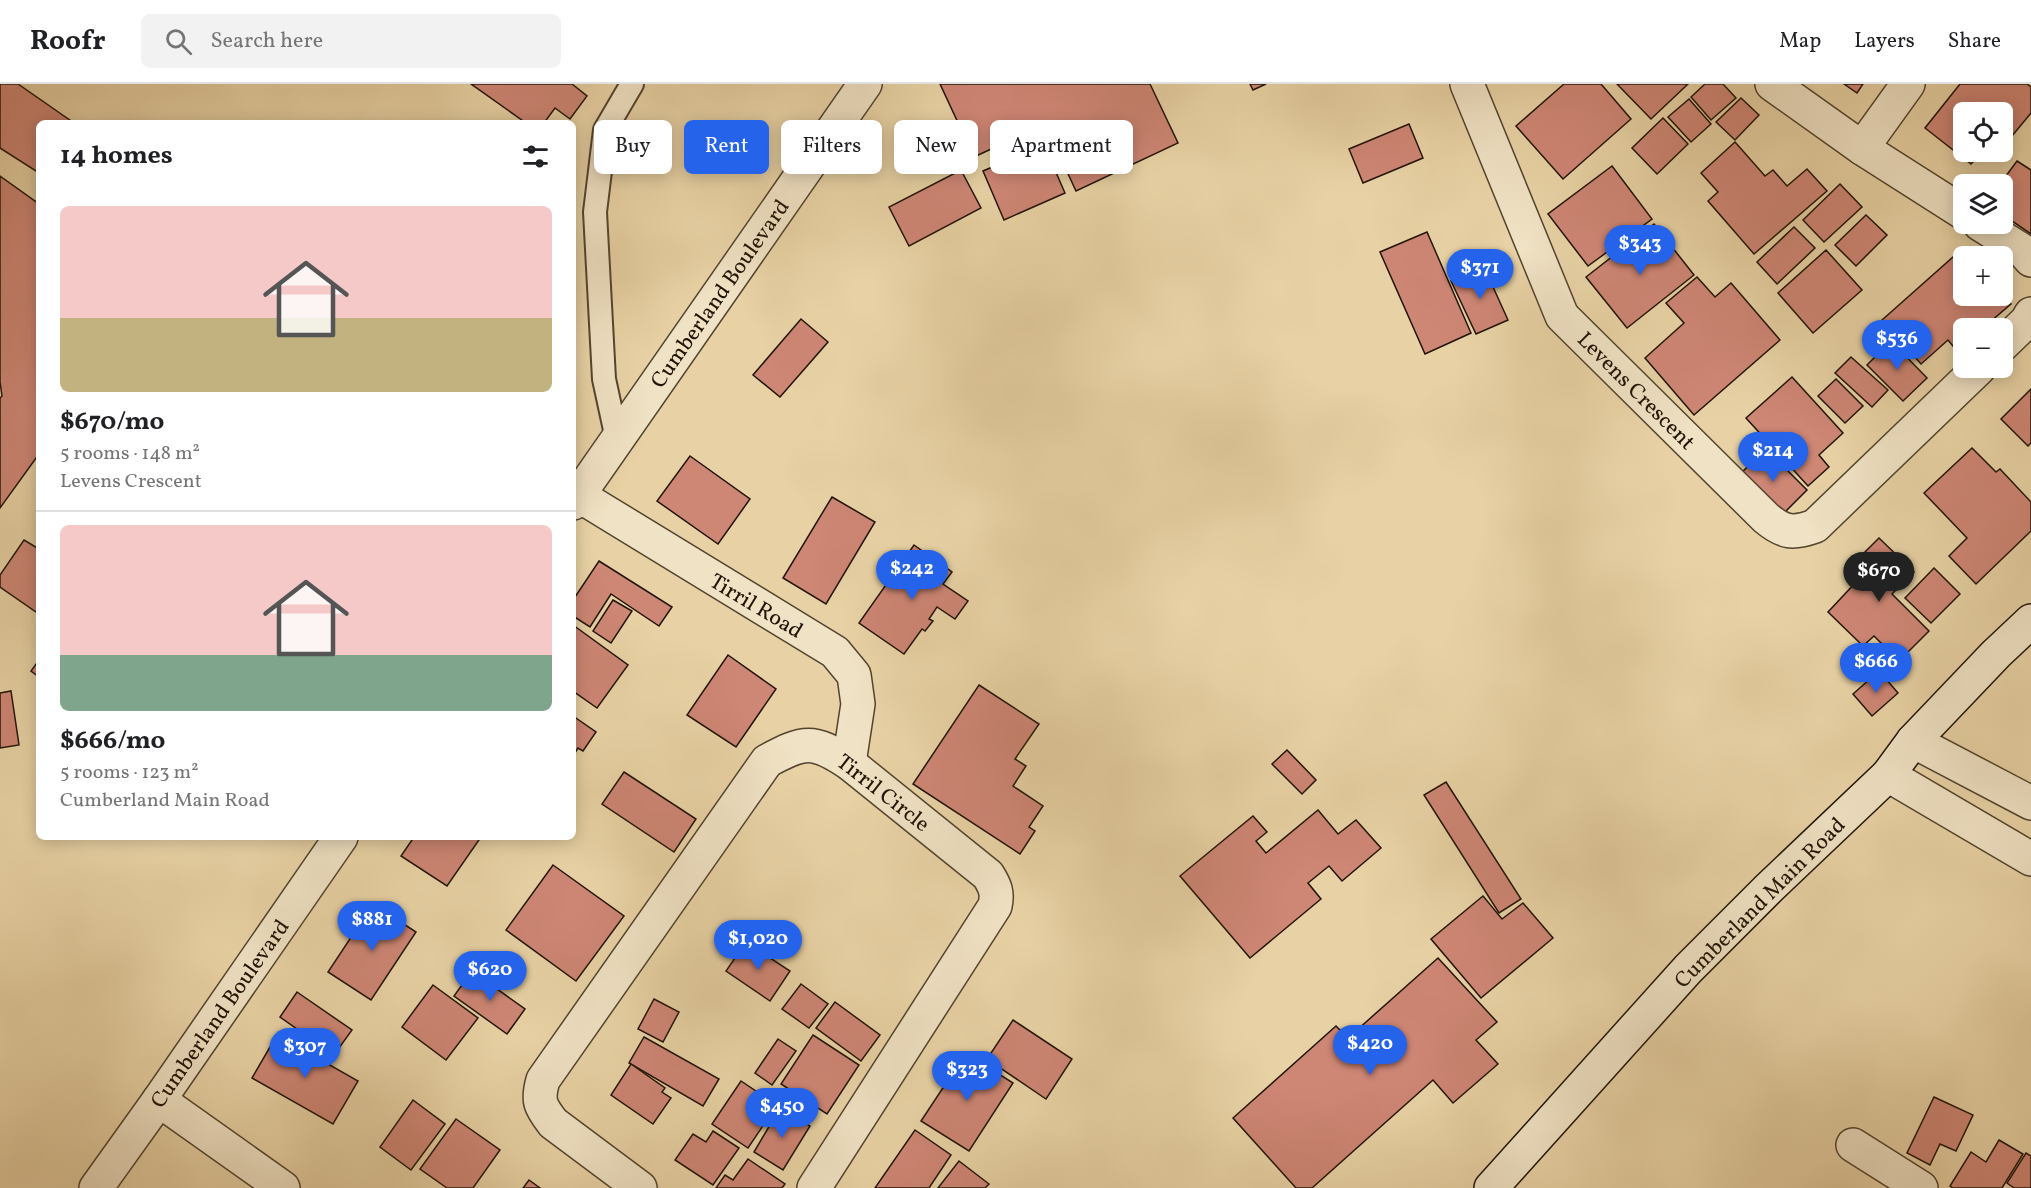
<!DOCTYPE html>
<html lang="en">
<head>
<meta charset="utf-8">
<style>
  body { margin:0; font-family:Vollkorn,serif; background:#f2f2f2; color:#202124; height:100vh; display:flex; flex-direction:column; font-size:22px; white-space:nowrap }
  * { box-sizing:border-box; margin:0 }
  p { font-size:20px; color:#757577 }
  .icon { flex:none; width:33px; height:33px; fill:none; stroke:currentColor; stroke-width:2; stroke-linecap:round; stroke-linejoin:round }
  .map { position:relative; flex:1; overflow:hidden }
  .side { position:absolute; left:36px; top:36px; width:540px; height:720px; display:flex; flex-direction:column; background:#fff; border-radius:9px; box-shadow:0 3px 15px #0003 }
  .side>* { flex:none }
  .hud { position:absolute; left:594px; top:36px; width:570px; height:54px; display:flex; gap:12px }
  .fabs { position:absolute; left:1953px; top:18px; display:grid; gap:12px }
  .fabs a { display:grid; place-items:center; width:60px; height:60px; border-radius:9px; background:#fff; box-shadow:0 3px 15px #0003; font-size:30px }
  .price { position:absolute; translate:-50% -51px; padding:0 14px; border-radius:21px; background:#2563eb; color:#fff; font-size:20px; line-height:39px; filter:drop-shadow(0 2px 3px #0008) }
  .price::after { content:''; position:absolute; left:50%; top:36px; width:18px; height:14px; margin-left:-9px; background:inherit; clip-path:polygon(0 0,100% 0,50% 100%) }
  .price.active { background:#222; color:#fff }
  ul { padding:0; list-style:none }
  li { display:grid; align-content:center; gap:12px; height:318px; padding:0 24px }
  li+li { border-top:2px solid #e0e0e0 }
  li span { display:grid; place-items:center; height:186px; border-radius:9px; color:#555 }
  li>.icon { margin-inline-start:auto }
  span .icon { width:108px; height:108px; fill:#fffc; stroke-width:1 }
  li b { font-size:26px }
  h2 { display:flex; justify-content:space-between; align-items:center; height:72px; padding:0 24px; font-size:26px }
  .pill { padding:0 21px; border-radius:9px; background:#fff; box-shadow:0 3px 15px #0003; font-size:21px; line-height:54px }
  .pill.active { background:#2563eb; color:#fff }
  header { display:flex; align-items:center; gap:36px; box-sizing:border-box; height:84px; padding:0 30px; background:#fff; border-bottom:2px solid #e0e0e0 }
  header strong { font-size:28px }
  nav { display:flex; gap:33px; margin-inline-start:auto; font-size:21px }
  .search { width:420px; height:54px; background:#f2f2f2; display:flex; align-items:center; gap:15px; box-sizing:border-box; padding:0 21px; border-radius:9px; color:#757577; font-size:22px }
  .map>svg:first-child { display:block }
</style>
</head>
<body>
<header>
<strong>Roofr</strong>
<div class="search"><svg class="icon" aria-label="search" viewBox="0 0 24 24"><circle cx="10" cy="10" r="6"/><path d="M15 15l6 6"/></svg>Search here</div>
<nav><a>Map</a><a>Layers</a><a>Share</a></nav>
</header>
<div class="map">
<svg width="2031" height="1104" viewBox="0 0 2031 1104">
  <rect width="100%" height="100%" fill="#e8d2a5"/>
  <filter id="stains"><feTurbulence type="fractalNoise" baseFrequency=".00333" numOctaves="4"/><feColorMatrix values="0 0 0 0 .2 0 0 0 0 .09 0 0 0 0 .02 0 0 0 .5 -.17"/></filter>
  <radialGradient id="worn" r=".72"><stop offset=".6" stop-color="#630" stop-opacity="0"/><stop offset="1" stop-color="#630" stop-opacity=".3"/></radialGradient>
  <!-- building -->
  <g fill="#ce8675" stroke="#201407" stroke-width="1.5">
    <path d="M0 0H18L74 39H39V89L0 64Z"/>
    <path d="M471 0H572L587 12 570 35 555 24 544 39H526Z"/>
    <path d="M940 0H1150L1178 59 1076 107 1045 40 974 73Z"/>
    <path d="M1250 0H1266L1253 6Z"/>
    <path d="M1564 0H1601L1631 35 1563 95 1516 42Z"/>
    <path d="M1617 0H1688L1651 35Z"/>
    <path d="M1705 0H1723L1736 14 1711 36 1691 13Z"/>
    <path d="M1844 0H1863L1857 9Z"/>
    <path d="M1960 0H2027L2031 3V29L2002 64V28H1964V68H1982L1971 80 1925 44Z"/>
    <path d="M1741 14 1759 31 1735 56 1716 38Z"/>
    <path d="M1689 15 1711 40 1691 58 1668 33Z"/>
    <path d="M1663 34 1688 60 1657 90 1632 64Z"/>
    <path d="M1409 40 1423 74 1363 99 1349 65Z"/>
    <path d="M1735 58 1765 92 1773 86 1787 102 1807 85 1827 107 1754 170 1708 117 1718 108 1701 89Z"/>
    <path d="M1044 61 1065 109 1004 136 983 87Z"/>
    <path d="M2017 77 2031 86V150L2002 130V100H2000Z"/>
    <path d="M1612 82 1652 135 1588 182 1548 130Z"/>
    <path d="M961 86 981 124 909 162 889 123Z"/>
    <path d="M0 92 39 120V370L0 424V314L2 312 0 298Z"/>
    <path d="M1840 100 1862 123 1824 158 1803 136Z"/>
    <path d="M1866 131 1887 151 1856 182 1835 161Z"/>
    <path d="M1654 140 1694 191 1627 244 1586 193Z"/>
    <path d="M1794 143 1815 164 1777 200 1757 178Z"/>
    <path d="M1427 148 1471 249 1425 270 1380 168Z"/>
    <path d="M1962 165 1969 172H1964V212L2002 210 2011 220 1983 244H1964V261L1957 267 1948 256 1921 280 1882 236Z"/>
    <path d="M1826 166 1862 206 1813 249 1778 209Z"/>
    <path d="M1484 183 1508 236 1476 250 1451 197Z"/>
    <path d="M1697 193 1715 213 1731 199 1780 256 1694 331 1645 274 1684 239 1666 219Z"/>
    <path d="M801 235 828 258 780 313 753 291Z"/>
    <path d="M1891 257 1927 294 1903 317 1867 281Z"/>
    <path d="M1851 273 1888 306 1872 323 1835 289Z"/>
    <path d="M1792 293 1843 349 1819 371 1829 383 1808 402 1746 334Z"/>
    <path d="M1836 295 1863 322 1845 339 1818 312Z"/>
    <path d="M2031 305V359L2028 362 2001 335Z"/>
    <path d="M1972 364 1996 388 2000 385 2031 418V447L1976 500 1949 472 1967 454 1924 409Z"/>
    <path d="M1766 365 1807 406 1780 433 1739 391Z"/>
    <path d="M690 372 750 415 718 460 657 417Z"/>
    <path d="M832 413 875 438 826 520 783 494Z"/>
    <path d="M1879 454 1914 488 1892 510 1929 547 1899 577 1874 552 1863 562 1828 528 1857 497 1846 487Z"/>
    <path d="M24 456 39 465V530L0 503V491Z"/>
    <path d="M914 461 952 488 943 500 968 517 955 535 937 523 929 535 933 537 925 547 922 545 904 570 859 539Z"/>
    <path d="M599 477 672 523 659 542 611 510 590 543 573 532V516Z"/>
    <path d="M1934 484 1960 510 1931 539 1905 514Z"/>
    <path d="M613 516 632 527 611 559 593 547Z"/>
    <path d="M573 541 628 581 597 624 573 607Z"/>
    <path d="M728 571 776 605 736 663 687 631Z"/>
    <path d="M39 576V593L31 587Z"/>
    <path d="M1879 587 1898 609 1872 632 1853 610Z"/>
    <path d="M979 601 1039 640 1015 675 1026 682 1013 702 1043 722 1029 743 1035 747 1020 770 913 700Z"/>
    <path d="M11 607 19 661 0 664V609Z"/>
    <path d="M573 632 596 648 583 667 578 664 573 672Z"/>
    <path d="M1287 666 1316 696 1302 710 1272 680Z"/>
    <path d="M624 688 696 735 674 768 602 720Z"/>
    <path d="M1446 698 1521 815 1499 829 1424 711Z"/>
    <path d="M1318 726 1338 750 1356 736 1381 764 1342 797 1329 782 1308 799 1321 815 1250 874 1180 792 1253 732 1267 748 1256 757 1266 769Z"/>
    <path d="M414 753H481L447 802 401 772Z"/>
    <path d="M553 781 624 832 576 897 506 846Z"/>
    <path d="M1483 812 1502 835 1523 819 1553 854 1481 914 1431 855Z"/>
    <path d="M373 820 416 848 371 916 328 888Z"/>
    <path d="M746 858 790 887 770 917 726 887Z"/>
    <path d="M1438 874 1497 938 1476 956 1498 980 1453 1019 1433 996 1312 1104H1296L1233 1034 1336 942 1348 954Z"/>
    <path d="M472 887 525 925 507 950 454 912Z"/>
    <path d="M801 900 828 920 809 944 782 925Z"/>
    <path d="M433 901 478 934 446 976 402 943Z"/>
    <path d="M297 908 352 946 334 971 280 933Z"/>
    <path d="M654 915 679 928 663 958 638 945Z"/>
    <path d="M835 918 880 951 861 977 816 944Z"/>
    <path d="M1013 936 1072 975 1046 1015 987 975Z"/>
    <path d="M277 951 358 997 333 1040 252 994Z"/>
    <path d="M813 951 859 981 827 1030 781 1000Z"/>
    <path d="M644 953 719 995 703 1022 629 979Z"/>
    <path d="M778 955 796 967 772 1001 755 989Z"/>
    <path d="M966 969 1013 999 969 1067 921 1037Z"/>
    <path d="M631 980 665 1004 662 1008 671 1014 653 1040 611 1011Z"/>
    <path d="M741 997 777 1021 748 1064 712 1040Z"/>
    <path d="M1934 1013 1973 1031 1956 1067 1940 1060 1930 1081 1907 1069Z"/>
    <path d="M413 1016 445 1040 411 1086 380 1063Z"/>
    <path d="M780 1024 810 1042 783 1086 754 1068Z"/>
    <path d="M456 1035 500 1066 473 1104H447L420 1085Z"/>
    <path d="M915 1046 951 1071 929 1104H875Z"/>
    <path d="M713 1047 739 1064 713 1101 675 1076 693 1050 706 1058Z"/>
    <path d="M1999 1056 2023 1070 2002 1104H1953L1950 1102 1971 1068 1986 1078Z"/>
    <path d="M2026 1069 2031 1072V1104H2014L2007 1099Z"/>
    <path d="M748 1075 785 1100 782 1104H716L725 1091 733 1096Z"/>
    <path d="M959 1077 989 1100 985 1104H938Z"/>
    <path d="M529 1096 540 1104H523Z"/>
  </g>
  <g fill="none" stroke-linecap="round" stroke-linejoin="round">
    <!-- lane casing -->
    <g stroke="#52442e" stroke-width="26">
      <path id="lane" d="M617 355 604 295 595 128 605 46 632 0"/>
    </g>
    <!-- street casing -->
    <g stroke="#52442e" stroke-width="36">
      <g id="street">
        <path d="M1467 0 1562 232 1766 434C1784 449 1793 450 1815 442L1979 284"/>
        <path d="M1772 0 1862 64 1964 129"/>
        <path d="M1862 64 1908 0"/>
        <path d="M1980 140 2023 167 2031 176"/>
        <path d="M2002 261 2027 237 2031 230"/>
        <path d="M578 411 835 568 854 591 858 620 849 679"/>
        <path d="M573 419 865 0"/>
        <path d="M1913 657 2031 719"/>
        <path d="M1888 691 2031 775"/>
        <path d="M159 1016 283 1104"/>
        <path d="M1853 1061 1921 1104"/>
        <path d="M96 1104 159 1016 341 753"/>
        <path d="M640 1104 553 1039C540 1022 537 1017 543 996L767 677C804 657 813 655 849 679L988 791C995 802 998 809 995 822L814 1104"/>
      </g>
    </g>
    <!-- secondary casing -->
    <g stroke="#201407" stroke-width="36">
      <path id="secondary" d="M1491 1104 1688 885 1770 803 1888 691 1913 657 1996 570 2031 537"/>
    </g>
    <!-- lane -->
    <use href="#lane" stroke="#f0e2c4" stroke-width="22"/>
    <!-- street -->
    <use href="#street" stroke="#f0e2c4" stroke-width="33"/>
    <!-- secondary -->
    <use href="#secondary" stroke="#f0e2c4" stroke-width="33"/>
  </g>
  <g text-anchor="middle" stroke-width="4.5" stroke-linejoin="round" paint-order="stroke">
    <!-- street labels -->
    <g font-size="22" fill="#201407" stroke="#f0e2c4">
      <text transform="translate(719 209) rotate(-55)" y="8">Cumberland Boulevard</text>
      <text transform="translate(1637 306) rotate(45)" y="8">Levens Crescent</text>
      <text transform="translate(757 521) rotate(31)" y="8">Tirril Road</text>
      <text transform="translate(884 708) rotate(38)" y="8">Tirril Circle</text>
      <text transform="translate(1759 818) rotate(-45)" y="8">Cumberland Main Road</text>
      <text transform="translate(219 929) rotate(-55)" y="8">Cumberland Boulevard</text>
    </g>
  </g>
  <rect width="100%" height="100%" filter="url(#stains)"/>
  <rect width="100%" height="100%" fill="url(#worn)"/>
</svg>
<div class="fabs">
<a><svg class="icon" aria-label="locate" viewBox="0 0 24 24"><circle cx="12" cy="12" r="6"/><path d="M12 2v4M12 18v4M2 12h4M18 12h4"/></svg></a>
<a><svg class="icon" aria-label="layers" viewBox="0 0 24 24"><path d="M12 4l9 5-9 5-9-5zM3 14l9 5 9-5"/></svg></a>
<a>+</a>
<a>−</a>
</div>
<b class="price" style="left:1640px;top:192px">$343</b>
<b class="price" style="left:1480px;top:216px">$371</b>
<b class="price" style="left:1897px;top:287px">$536</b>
<b class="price" style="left:1773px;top:399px">$214</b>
<b class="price" style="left:912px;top:517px">$242</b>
<b class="price active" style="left:1879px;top:519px">$670</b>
<b class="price" style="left:1876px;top:610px">$666</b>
<b class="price" style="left:372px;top:868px">$881</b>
<b class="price" style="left:758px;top:887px">$1,020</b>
<b class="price" style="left:490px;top:918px">$620</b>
<b class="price" style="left:1370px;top:992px">$420</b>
<b class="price" style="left:305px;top:995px">$307</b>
<b class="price" style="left:967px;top:1018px">$323</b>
<b class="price" style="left:782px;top:1055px">$450</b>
<div class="hud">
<a class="pill">Buy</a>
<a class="pill active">Rent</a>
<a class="pill">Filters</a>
<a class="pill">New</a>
<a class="pill">Apartment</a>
</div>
<section class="side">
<h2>14 homes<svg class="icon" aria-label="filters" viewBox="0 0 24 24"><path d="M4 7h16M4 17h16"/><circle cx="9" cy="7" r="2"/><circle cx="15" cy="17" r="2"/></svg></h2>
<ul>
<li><span style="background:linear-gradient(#f6c9c9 60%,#c2b280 0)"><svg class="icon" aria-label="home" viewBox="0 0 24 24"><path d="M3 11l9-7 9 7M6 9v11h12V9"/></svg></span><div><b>$670/mo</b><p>5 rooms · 148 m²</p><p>Levens Crescent</p></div></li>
<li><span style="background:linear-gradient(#f6c9c9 70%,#7fa58c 0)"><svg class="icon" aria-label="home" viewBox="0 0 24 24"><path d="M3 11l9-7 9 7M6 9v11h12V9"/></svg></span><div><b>$666/mo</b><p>5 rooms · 123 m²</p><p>Cumberland Main Road</p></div></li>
</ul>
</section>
</div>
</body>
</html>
